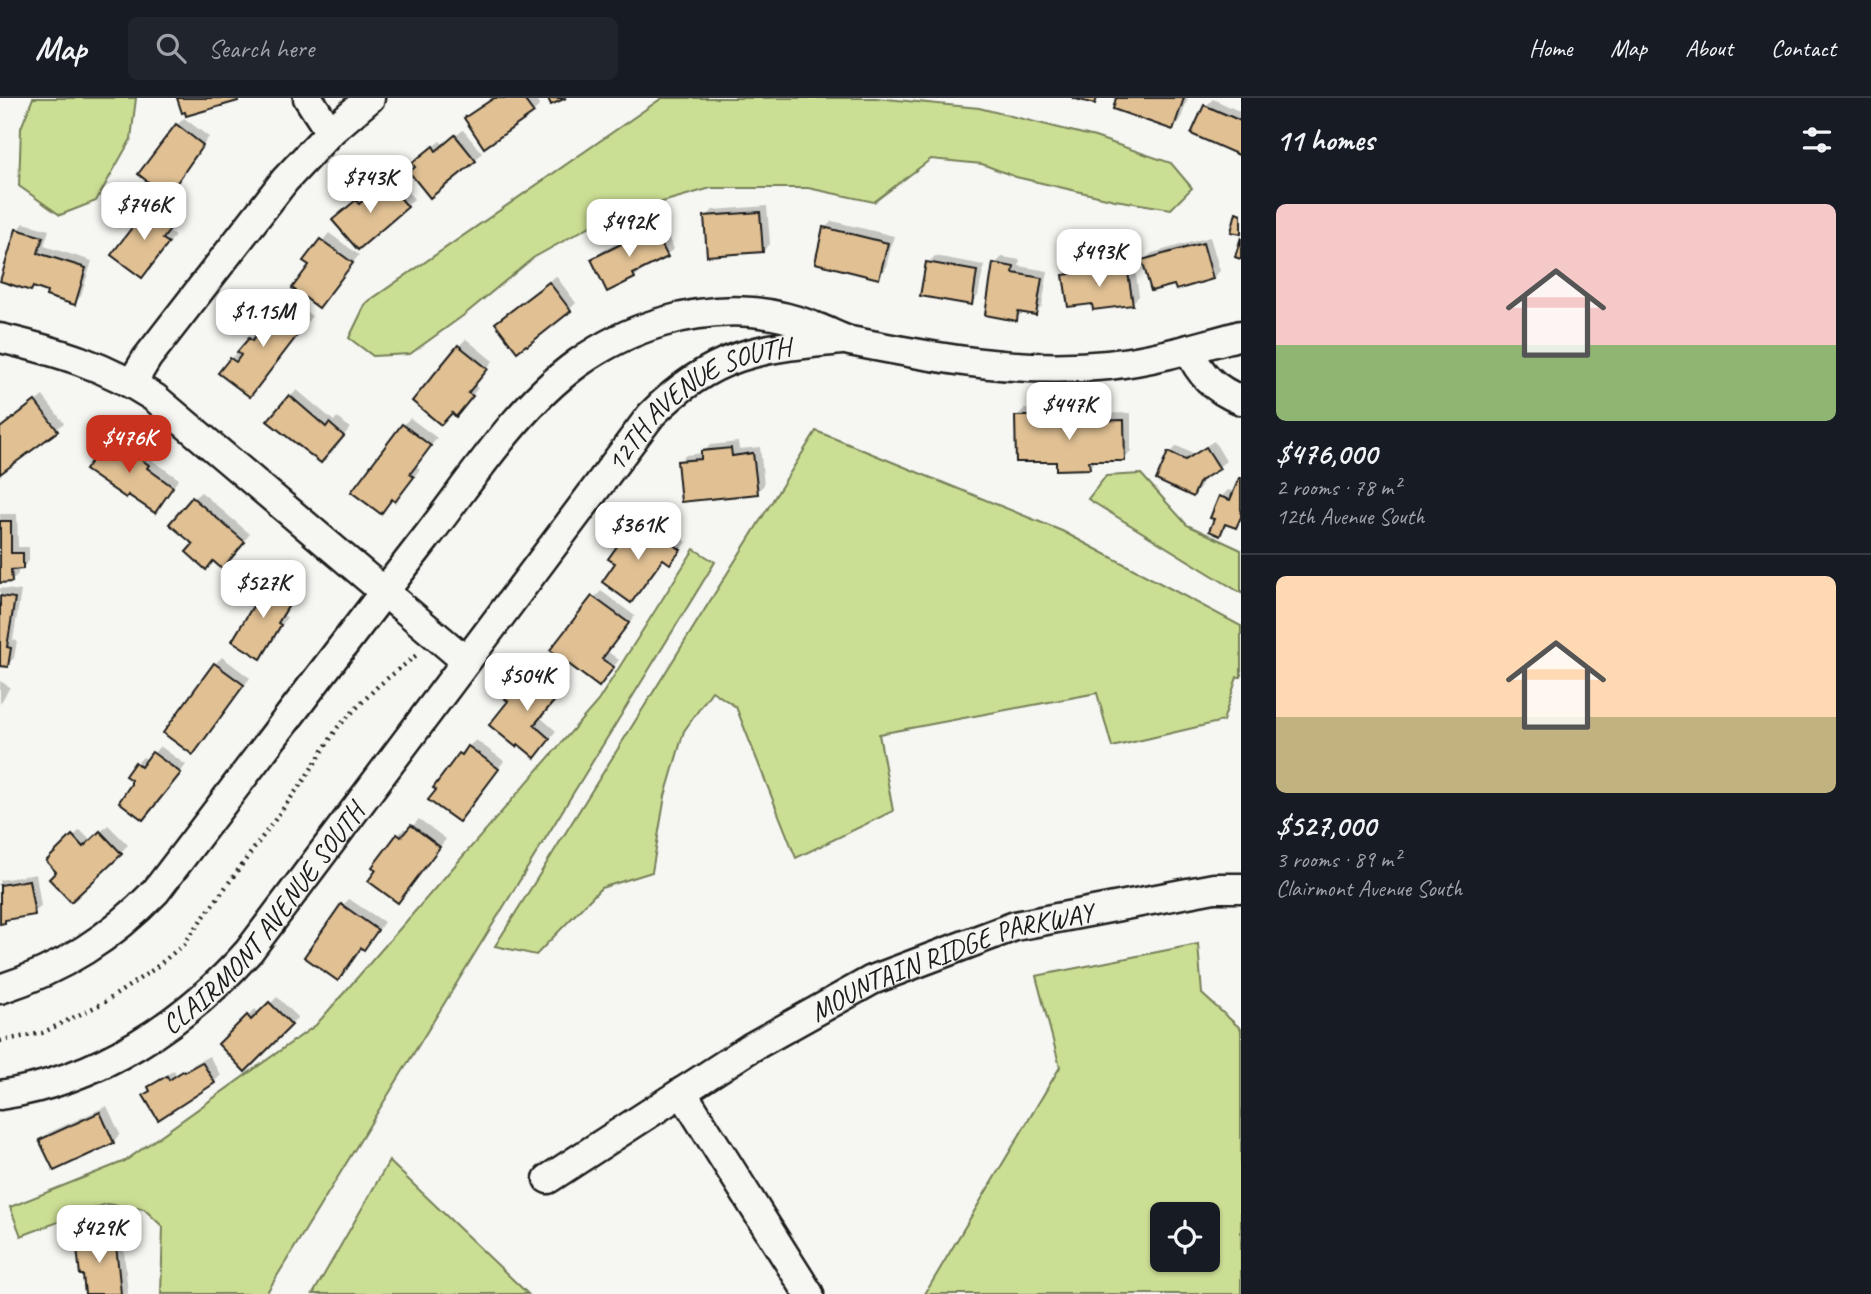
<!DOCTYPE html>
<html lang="en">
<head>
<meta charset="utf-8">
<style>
  body { margin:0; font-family:Caveat,sans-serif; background:#20242c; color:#f1f3f6; height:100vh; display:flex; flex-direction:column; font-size:26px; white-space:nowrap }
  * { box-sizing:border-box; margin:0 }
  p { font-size:23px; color:#9ea1a6 }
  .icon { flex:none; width:38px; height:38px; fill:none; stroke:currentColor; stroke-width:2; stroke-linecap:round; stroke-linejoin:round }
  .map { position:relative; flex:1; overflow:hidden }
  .details { display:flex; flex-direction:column; background:#171b24; width:630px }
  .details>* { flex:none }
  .fabs { position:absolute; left:1150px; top:1104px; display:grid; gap:14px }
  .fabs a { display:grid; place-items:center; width:70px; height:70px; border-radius:10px; background:#171b24; box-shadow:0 2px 5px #0004; font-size:35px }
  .price { position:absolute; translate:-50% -60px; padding:0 16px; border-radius:14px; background:#fff; color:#222; font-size:23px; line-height:46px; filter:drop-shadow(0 2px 4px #0008) }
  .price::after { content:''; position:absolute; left:50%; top:42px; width:21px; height:16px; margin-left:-10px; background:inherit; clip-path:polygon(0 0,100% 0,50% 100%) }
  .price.active { background:#c8321e; color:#fff }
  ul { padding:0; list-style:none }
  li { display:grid; align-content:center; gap:14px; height:371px; padding:0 35px }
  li+li { border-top:2px solid #363941 }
  li span { display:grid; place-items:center; height:217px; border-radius:10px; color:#555 }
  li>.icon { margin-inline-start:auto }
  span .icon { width:126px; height:126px; fill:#fffc; stroke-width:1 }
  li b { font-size:30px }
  h2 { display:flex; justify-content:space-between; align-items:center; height:84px; padding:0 35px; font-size:30px }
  header { display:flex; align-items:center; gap:42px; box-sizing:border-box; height:98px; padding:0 35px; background:#171b24; border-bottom:2px solid #363941 }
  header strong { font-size:33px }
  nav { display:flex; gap:38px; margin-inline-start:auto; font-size:24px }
  .search { width:490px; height:63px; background:#20242c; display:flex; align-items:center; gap:18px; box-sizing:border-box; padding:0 24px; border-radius:10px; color:#9ea1a6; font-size:26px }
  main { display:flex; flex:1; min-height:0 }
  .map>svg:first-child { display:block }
</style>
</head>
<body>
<header>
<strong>Map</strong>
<div class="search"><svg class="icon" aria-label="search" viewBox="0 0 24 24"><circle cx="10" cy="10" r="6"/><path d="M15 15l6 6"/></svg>Search here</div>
<nav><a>Home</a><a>Map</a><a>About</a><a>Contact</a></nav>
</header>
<main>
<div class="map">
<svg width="1241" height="1196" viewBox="0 0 1241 1196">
  <rect width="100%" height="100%" fill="#f6f6f2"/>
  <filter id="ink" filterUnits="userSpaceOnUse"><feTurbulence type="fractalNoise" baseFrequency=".0143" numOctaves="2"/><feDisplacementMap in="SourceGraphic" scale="14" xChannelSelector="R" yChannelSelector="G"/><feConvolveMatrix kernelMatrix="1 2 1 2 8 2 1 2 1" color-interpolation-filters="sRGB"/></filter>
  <g filter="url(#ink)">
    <!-- green -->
    <g fill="#cbdf94" stroke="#747e58" stroke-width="2" fill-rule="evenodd">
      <path d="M33 0H136L131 41 96 103 60 117 19 88 21 30Z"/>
      <path d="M662 0H876L979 10 1095 39 1171 65 1192 90 1171 111 1115 102 1016 79 982 66 931 61 874 104 808 90H711L603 121 533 160 464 217 410 256 373 258 349 240 366 205Z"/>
      <path d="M816 333 1062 433 1241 528V579H1237L1223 623 1112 649 1097 595 879 636 893 713 796 760 736 609 712 593 684 633 665 698 652 774 601 790 536 857 495 848Z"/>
      <path d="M1141 376 1187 427 1241 452V495L1088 401 1106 378Z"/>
      <path d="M694 451 715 464 266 1196H161L163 1129 144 1111 106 1106 21 1138 10 1109 125 1063 316 927 598 603Z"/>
      <path d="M1198 846 1202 896 1241 931V1196H925L1060 969 1036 878ZM1162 1116H1208V1162H1162Z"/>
      <path d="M389 1063 528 1196H313Z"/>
    </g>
    <!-- shadow -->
    <g fill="#0003">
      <path d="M493 0H535L540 7 533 14 466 20Z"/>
      <path d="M1118 0H1188L1180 23 1173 30Z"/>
      <path d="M1213 1 1241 14V57L1206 8Z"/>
      <path d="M184 20 209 39 197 55 199 56 172 88 177 27Z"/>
      <path d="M463 32 482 55 475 62 417 68 421 58 440 43 444 47Z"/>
      <path d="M394 77 414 101 407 108 342 115 364 97 367 100Z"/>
      <path d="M158 100 181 117 168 133 175 138 142 178 151 107Z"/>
      <path d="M767 108 770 146 763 153 706 119 713 112Z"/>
      <path d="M832 123 894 138 885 172 878 179 825 130Z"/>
      <path d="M661 124 674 151 634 179 608 192 593 161 600 154Z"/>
      <path d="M24 125 49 132 44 148 92 163 81 198 74 205 17 132Z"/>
      <path d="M329 135 359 157 319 208 311 167 306 163Z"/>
      <path d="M1210 139 1220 173 1213 180 1144 162 1152 155Z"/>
      <path d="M935 158 984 167 978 198 971 205 928 165Z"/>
      <path d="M1002 159 1020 162 1019 168 1048 173 1042 208 1035 215 1024 213 1016 221 995 166Z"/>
      <path d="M1134 162 1139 198 1132 205 1094 204 1065 177 1072 170Z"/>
      <path d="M556 178 576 205 569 212 504 218Z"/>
      <path d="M282 196 312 218 250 297 231 261 257 234 259 236 275 203Z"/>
      <path d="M466 241 493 263 474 287 478 290 463 309 459 248Z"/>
      <path d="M297 292 334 323 337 319 350 330 328 356 290 299Z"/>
      <path d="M43 298 64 325 0 374V330Z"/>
      <path d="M1024 311H1049V317L1131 315V354L1124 361 1096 362 1089 370 1057 362 1017 318Z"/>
      <path d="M410 320 437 340 416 368 420 371 402 394 403 327Z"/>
      <path d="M117 333 155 359 153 363 179 381 154 413 88 371Z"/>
      <path d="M1214 343 1226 363 1205 379 1200 390 1193 397 1170 355 1177 348 1193 356Z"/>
      <path d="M738 344 739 351 760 349 764 387 757 394 679 364 686 357 703 355 710 347Z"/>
      <path d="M1241 380V423L1236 428 1228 425 1220 436 1216 420 1213 419 1221 399 1228 392 1235 394Z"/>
      <path d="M201 394 250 436 229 461 196 446 194 400Z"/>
      <path d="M0 416H17L18 449H29V463L22 470H18V476L11 483H0Z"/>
      <path d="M652 419 687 444 670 464 664 460 631 503 617 465 626 439 633 432 639 436Z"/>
      <path d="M276 477 300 492 284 518 287 519 268 551 261 558 269 484Z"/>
      <path d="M0 490 21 493 13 542 17 543 14 560 7 567 0 566Z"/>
      <path d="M601 493 635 518 608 554 619 562 599 586 594 500Z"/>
      <path d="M222 559 250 580 193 654 215 566Z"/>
      <path d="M541 564 568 586 540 619 556 633 541 651 508 601Z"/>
      <path d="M0 583 10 589 0 606Z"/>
      <path d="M476 642 504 663 466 715 460 656Z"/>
      <path d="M160 648 186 667 150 712 136 666 143 659 148 662Z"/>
      <path d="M419 721 446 741 405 796 379 772 398 737 405 730 408 733Z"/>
      <path d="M108 727 128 747 71 802 59 774 48 763 80 732 91 743Z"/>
      <path d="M36 776 41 808 34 815 9 819 0 825V782Z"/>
      <path d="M349 801 384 824 371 843 364 850 362 849 338 880 342 808Z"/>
      <path d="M277 899 298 919 245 971 220 946 255 911 260 916Z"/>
      <path d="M209 958 221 977 214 984 145 998 157 983 174 972 176 976Z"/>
      <path d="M107 1008 120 1036 113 1044 41 1042 48 1035Z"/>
      <path d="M122 1131 128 1196H86L78 1142 85 1135Z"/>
    </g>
    <!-- building -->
    <g fill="#e1c194" stroke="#1c1c1c" stroke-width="2">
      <path d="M177 0H237L238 3 186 18 185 14 182 15Z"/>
      <path d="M494 0H523L534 15 484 50 464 20Z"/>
      <path d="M548 0H566L551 7Z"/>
      <path d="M1072 0H1097L1095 6Z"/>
      <path d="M1116 0H1184L1173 32 1113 11Z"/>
      <path d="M1204 7 1241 23V58L1191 36Z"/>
      <path d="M176 26 203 47 174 89 173 87 165 97 138 76Z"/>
      <path d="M455 37 476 63 430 100 409 74 415 69 412 65 433 48 436 53Z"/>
      <path d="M386 83 408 109 358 152 332 122 356 102 359 106Z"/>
      <path d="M150 106 175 125 163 141 169 145 142 180 111 157Z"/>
      <path d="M760 114 763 154 707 158 704 118Z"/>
      <path d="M1236 114 1241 116V136L1231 134Z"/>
      <path d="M823 129 888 145 879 181 815 165Z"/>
      <path d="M653 130 668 159 633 176 635 180 607 194 591 161Z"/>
      <path d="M16 131 43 139 38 155 86 170 75 207 46 198 47 194 33 189 31 193 0 183Z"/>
      <path d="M1241 139V161L1235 159Z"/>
      <path d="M320 141 353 165 319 210 292 190 309 167 303 163Z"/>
      <path d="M1203 145 1213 181 1176 192 1174 187 1151 193 1142 162Z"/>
      <path d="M926 164 977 173 972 207 920 198Z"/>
      <path d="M993 165 1014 169 1013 175 1042 180 1036 217 1018 214 1017 223 985 217Z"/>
      <path d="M1127 168 1133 207 1093 212 1092 206 1068 209 1063 177Z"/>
      <path d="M549 184 571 213 527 248 526 247 517 254 495 225Z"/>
      <path d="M274 202 306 226 250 299 218 275 230 260 236 264 241 257 237 254 249 240 252 243 262 230 256 226Z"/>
      <path d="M458 247 488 271 468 295 473 298 456 319 452 315 441 327 412 303Z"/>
      <path d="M289 297 326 329 329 325 344 338 321 365 267 323Z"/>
      <path d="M35 303 58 333 0 376V330Z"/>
      <path d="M1015 318H1043V324L1124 322 1125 363H1089L1090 371 1056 372V364H1016Z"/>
      <path d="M402 326 431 348 410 376 414 379 395 404 392 401 381 416 351 394Z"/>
      <path d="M108 339 149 367 147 370 173 389 155 415 128 397 126 400 85 372Z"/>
      <path d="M1206 349 1220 371 1200 383 1193 399 1156 382 1168 354 1185 362Z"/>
      <path d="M731 350 732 358 753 355 758 396 681 404 677 363 701 361V353Z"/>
      <path d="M1239 380H1241V419L1236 430 1225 426 1220 438 1209 433 1214 421 1210 420 1219 398 1230 402Z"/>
      <path d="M192 399 245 444 222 471 213 463 206 472 186 454 193 446 169 426Z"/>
      <path d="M0 423H11V455H23V471L11 472 12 484 0 485Z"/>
      <path d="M644 425 681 452 670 466 663 461 631 505 602 484 615 465 608 461 625 437 632 443Z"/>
      <path d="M268 483 294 499 278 525 281 527 261 561 232 543Z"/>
      <path d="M0 498 15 500 7 549 11 550 8 569 0 568Z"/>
      <path d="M592 498 629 525 602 561 614 569 599 589 550 552Z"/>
      <path d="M214 565 244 587 193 657 163 635Z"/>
      <path d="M533 570 562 594 534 627 550 641 535 660 518 646 516 649 489 627 508 603 505 601Z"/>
      <path d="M468 648 499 671 459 724 428 702 436 692 433 690 459 655 462 657Z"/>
      <path d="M152 654 181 675 143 722 119 704 131 686V682L125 678 135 664 141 669Z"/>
      <path d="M411 727 440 749 398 805 368 783 376 772 372 769 397 736 401 739Z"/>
      <path d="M100 733 122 756 71 804 49 781 56 774 46 763 72 737 83 749Z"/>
      <path d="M29 782 35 817 5 822V825L0 826V787Z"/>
      <path d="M341 806 378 832 364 852 361 850 338 883 304 859Z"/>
      <path d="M269 904 292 927 245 974 218 946 247 917 251 922Z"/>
      <path d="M202 964 215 985 158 1022 143 997 150 993 148 989 167 978 169 982 183 973 184 974Z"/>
      <path d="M100 1014 114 1045 54 1073 39 1042Z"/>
      <path d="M115 1137 121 1196H85L83 1177H80L76 1141Z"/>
    </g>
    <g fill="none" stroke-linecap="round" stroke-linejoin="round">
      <!-- minor casing -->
      <g stroke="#1c1c1c" stroke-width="33">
        <g id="minor">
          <path d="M308 0 330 34"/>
          <path d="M0 240C59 254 104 267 155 300L466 563"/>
          <path d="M1189 251C1199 277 1216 292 1241 302"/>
          <path d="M132 285 147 260 285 82 330 34 370 0"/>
          <path d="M0 891C62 871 111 840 156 793 246 675 335 557 426 440 472 381 517 309 578 265 627 230 692 209 752 214 775 216 797 222 818 230 829 234 839 240 850 243 936 260 1020 276 1108 267 1153 262 1197 249 1241 237"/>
          <path d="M682 994 809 1196"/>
          <path id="s1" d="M0 997C99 982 184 926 249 853L651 317C712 255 759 250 841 242"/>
          <path id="s2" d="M548 1081 750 950 872 882 1015 828 1214 790H1241"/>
        </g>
      </g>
      <!-- path -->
      <path stroke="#1c1c1c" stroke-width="4.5" stroke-dasharray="2 5" stroke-linecap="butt" d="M0 943 42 935 105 904 154 871 184 846 304 682 338 629 378 588 419 555"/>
      <!-- minor -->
      <use href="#minor" stroke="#f6f6f2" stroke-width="28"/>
    </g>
  </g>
  <g text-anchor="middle" stroke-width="5" stroke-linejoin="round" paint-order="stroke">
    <!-- street labels -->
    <g font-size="28" fill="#1c1c1c" stroke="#f6f6f2">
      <text dy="10" stroke="none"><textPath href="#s1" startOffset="1010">12TH AVENUE SOUTH</textPath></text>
      <text dy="10" stroke="none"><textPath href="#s1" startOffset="327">CLAIRMONT AVENUE SOUTH</textPath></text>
      <text dy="10" stroke="none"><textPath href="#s2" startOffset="462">MOUNTAIN RIDGE PARKWAY</textPath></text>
    </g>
  </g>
</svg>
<div class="fabs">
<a><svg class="icon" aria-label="locate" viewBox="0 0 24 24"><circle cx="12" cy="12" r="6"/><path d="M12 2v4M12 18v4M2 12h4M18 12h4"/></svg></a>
</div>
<b class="price" style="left:370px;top:117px">$743K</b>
<b class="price" style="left:144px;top:144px">$746K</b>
<b class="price" style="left:629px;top:161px">$492K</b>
<b class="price" style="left:1099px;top:191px">$493K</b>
<b class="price" style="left:263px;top:251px">$1.15M</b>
<b class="price" style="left:1069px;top:344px">$447K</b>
<b class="price active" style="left:129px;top:377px">$476K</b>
<b class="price" style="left:638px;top:464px">$361K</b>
<b class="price" style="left:263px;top:522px">$527K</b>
<b class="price" style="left:527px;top:615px">$504K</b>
<b class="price" style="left:99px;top:1167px">$429K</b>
</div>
<section class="details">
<h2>11 homes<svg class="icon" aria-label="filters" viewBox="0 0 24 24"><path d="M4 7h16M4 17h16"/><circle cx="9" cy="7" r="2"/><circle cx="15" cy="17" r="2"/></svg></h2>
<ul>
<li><span style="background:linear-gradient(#f6c9c9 65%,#8fb573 0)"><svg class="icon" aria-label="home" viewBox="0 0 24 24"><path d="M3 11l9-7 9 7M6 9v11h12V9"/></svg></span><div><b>$476,000</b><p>2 rooms · 78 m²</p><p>12th Avenue South</p></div></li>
<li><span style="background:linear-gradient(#ffd9b3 65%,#c2b280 0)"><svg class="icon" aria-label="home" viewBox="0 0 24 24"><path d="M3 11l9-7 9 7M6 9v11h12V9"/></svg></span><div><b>$527,000</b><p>3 rooms · 89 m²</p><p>Clairmont Avenue South</p></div></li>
</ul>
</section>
</main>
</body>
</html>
